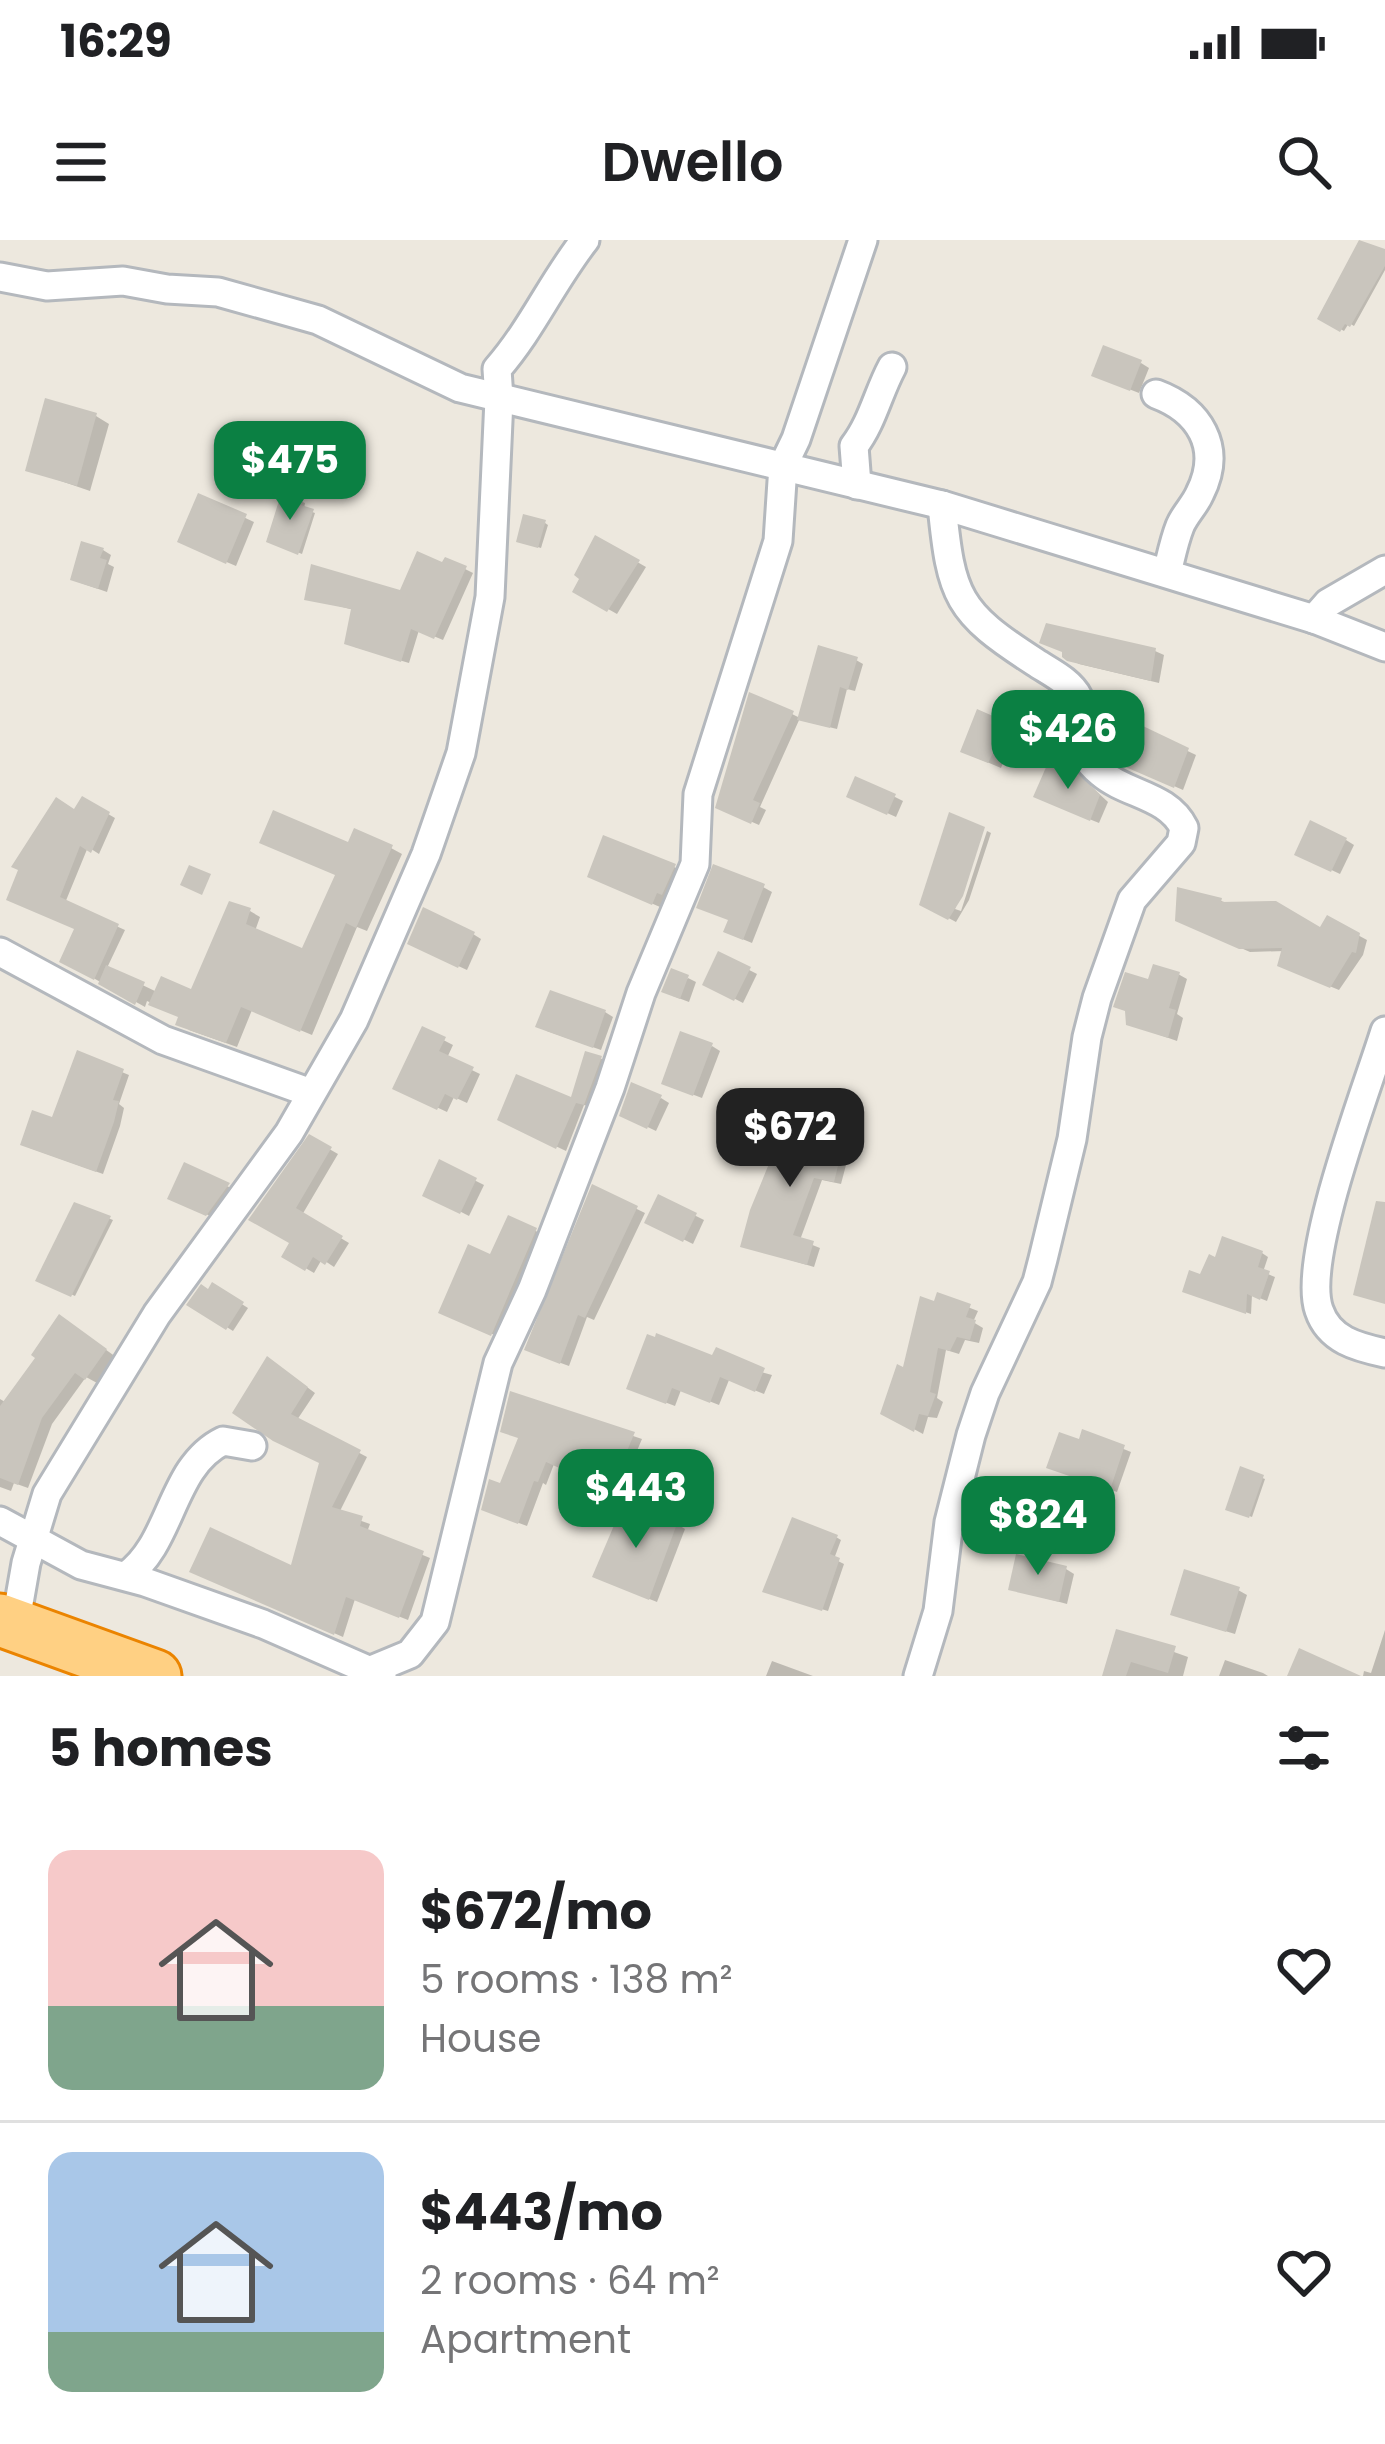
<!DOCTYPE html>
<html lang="en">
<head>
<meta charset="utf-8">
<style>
  body { margin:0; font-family:Poppins,sans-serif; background:#f6f6f6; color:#202124; height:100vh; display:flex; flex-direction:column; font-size:45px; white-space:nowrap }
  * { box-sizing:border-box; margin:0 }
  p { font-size:39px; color:#757577 }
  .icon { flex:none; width:66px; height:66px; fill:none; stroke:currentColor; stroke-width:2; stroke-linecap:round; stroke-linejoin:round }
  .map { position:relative; height:1436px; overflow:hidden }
  .drawer { display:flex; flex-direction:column; background:#fff; flex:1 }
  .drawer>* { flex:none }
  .price { position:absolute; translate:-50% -102px; padding:0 27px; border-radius:24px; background:#0b8043; color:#fff; font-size:39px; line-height:78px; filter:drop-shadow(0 3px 6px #0008) }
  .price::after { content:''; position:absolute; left:50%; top:72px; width:36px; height:27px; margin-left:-18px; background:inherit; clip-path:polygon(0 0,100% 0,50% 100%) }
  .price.selected { background:#222; color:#fff }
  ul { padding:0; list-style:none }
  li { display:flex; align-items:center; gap:36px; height:300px; padding:0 48px }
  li+li { border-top:3px solid #e0e0e0 }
  li span { display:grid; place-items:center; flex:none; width:336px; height:240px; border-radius:24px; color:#555 }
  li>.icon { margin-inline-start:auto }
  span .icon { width:144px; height:144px; fill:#fffc; stroke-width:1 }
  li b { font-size:51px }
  h2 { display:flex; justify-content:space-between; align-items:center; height:144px; padding:0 48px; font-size:51px }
  .status { display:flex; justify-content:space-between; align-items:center; height:84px; padding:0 60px; background:#fff; direction:ltr }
  .status svg { height:33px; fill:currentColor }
  header { display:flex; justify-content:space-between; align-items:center; height:156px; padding:0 48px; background:#fff; font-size:54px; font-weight:600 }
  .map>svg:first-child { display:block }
</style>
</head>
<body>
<div class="status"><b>16:29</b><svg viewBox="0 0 49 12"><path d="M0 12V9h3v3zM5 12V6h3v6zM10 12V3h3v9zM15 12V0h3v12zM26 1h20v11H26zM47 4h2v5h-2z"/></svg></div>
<header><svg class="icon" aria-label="menu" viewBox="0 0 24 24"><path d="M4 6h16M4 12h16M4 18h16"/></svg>Dwello<svg class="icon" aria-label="search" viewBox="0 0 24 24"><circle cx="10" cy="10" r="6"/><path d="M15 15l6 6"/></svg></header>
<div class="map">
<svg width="1385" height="1436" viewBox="0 0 1385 1436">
  <rect width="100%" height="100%" fill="#ede8de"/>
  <!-- shadow -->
  <g fill="#0003">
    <path d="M1385 12V30L1354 86 1349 83 1344 91 1321 78Z"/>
    <path d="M1141 123 1149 128 1139 153 1103 139Z"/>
    <path d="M96 176 109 184 90 251 29 230Z"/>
    <path d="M284 255 305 263 304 269 315 273 302 314 270 301Z"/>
    <path d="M200 257 254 282 236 326 189 306Z"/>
    <path d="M545 283 548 285 541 308 522 302Z"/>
    <path d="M597 299 646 327 617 374 576 351Z"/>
    <path d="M103 310 111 315 108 324 114 327 107 352 81 343Z"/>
    <path d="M465 329 473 333 443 400 419 390 409 423 355 407 354 370 308 358 401 354Z"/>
    <path d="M1155 411 1164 415 1159 443 1079 424 1065 416Z"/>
    <path d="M856 420 863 424 855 451 847 449 837 489 808 482Z"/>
    <path d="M1104 471 1196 515 1183 550 1133 528Z"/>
    <path d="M979 473 1047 505 1038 528 1006 515 1001 528 975 517Z"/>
    <path d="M792 474 800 478 760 567 766 570 759 585 727 571Z"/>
    <path d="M1072 529 1108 562 1099 583 1045 561Z"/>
    <path d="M895 557 903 561 896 577 858 560Z"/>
    <path d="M84 560 115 578 99 614 88 607 65 663 125 690 107 728 157 752 193 753 250 671 260 677 255 691 303 712 349 606 391 608 402 614 367 691 357 687 312 795 252 770 237 807 189 790 181 777 147 761 145 767 63 721 78 688 16 662Z"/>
    <path d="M982 588 955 669 961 671 987 591 991 593 969 660 956 682 922 664Z"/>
    <path d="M1346 600 1354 605 1340 634 1306 618Z"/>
    <path d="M674 627 682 631 671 657 665 655 660 667 598 640Z"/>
    <path d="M763 647 772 652 752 703 735 696 731 680Z"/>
    <path d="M1221 661 1321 691 1328 679 1367 700 1363 715 1339 750 1288 729 1285 711 1250 712 1186 684Z"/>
    <path d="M473 694 481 699 467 730 419 708Z"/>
    <path d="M720 715 757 734 743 763 706 744Z"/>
    <path d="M1178 734 1187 739 1177 774 1183 778 1177 801 1129 784 1150 742Z"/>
    <path d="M688 738 696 742 689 762 673 756Z"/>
    <path d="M605 772 613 777 601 810 547 791Z"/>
    <path d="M424 790 453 805 447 818 480 834 467 863 454 857 447 872 404 852Z"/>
    <path d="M712 806 720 811 702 858 673 847Z"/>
    <path d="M78 814 129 835 119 864 124 868 120 886 103 934 30 908 54 881Z"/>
    <path d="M600 818 609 823 593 868 584 865 566 911 509 884 573 861Z"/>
    <path d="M661 858 669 863 656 891 631 879Z"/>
    <path d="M840 897 847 901 839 921 846 925 841 944 822 940 800 1000 820 1008 814 1027 744 1006Z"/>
    <path d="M310 898 338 914 302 975 349 1003 334 1027 322 1019 314 1033 285 1016 293 1002 252 979Z"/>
    <path d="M440 923 484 945 469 976 426 954Z"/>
    <path d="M186 926 235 950 215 978 178 962Z"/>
    <path d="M594 948 645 973 594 1080 587 1077 569 1126 536 1114Z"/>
    <path d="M660 958 704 980 693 1004 648 982Z"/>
    <path d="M76 965 113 980 75 1056 39 1040Z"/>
    <path d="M510 979 540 993 497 1096 447 1075 491 1018Z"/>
    <path d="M1262 1013 1268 1017 1263 1032 1275 1037 1267 1061 1252 1055 1251 1074 1192 1054 1201 1038Z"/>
    <path d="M213 1046 248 1068 233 1091 190 1064Z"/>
    <path d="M939 1056 978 1071 973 1082 983 1088 979 1103 965 1100 959 1114 946 1110 937 1158 943 1162 937 1178 928 1177 923 1194 884 1173Z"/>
    <path d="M70 1084 116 1117 97 1143 86 1137 52 1184 28 1248 14 1243 11 1251 0 1247V1159L5 1162Z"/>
    <path d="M714 1119 772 1135 764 1154 729 1140 719 1165 681 1150 675 1166 638 1152Z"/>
    <path d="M276 1124 315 1153 297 1180 367 1217 339 1273 370 1284 367 1292 430 1318 408 1380 355 1359 343 1397 201 1335 293 1329 323 1223 285 1204Z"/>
    <path d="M512 1155 642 1199 625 1239 592 1225 586 1238 554 1224 546 1245 543 1243 527 1286 492 1273 521 1198Z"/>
    <path d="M1084 1193 1131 1212 1117 1252 1057 1230Z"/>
    <path d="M1242 1230 1265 1239 1252 1277 1228 1268Z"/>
    <path d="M677 1284 685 1289 657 1362 604 1341Z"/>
    <path d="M836 1297 841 1300 834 1319 844 1324 828 1371 771 1354Z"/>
    <path d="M1066 1329 1074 1334 1067 1364 1011 1349Z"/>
    <path d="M1238 1350 1247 1355 1235 1394 1182 1378Z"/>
    <path d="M1385 1390V1436H1363L1364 1431 1371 1433Z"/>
    <path d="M1118 1392 1188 1417 1183 1436H1105Z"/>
    <path d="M1225 1420 1263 1433 1268 1436H1219Z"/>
    <path d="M772 1421 813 1436H766Z"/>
  </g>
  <!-- building -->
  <g fill="#c9c5bd">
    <path d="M1359 0 1385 9V26L1350 87 1345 84 1340 92 1317 79Z"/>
    <path d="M1103 105 1142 120 1130 151 1091 136Z"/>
    <path d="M45 158 97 173 77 246 25 231Z"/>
    <path d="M282 251 304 258 301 265 314 269 298 315 266 302Z"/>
    <path d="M198 253 247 274 226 324 177 302Z"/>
    <path d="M523 274 546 280 538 308 516 302Z"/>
    <path d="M595 295 640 320 607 372 572 352 579 339 574 335Z"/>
    <path d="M81 301 104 308 100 318 107 320 98 349 70 340Z"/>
    <path d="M417 311 442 322 445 317 467 326 434 399 411 389 401 422 344 404 351 369 304 360 311 324 400 350Z"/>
    <path d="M1046 383 1156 408 1151 441 1067 421 1062 417V412L1039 403Z"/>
    <path d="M818 405 858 417 848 450 840 447 830 488 797 480Z"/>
    <path d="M749 452 794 471 753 560 760 563 751 584 715 568Z"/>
    <path d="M1101 466 1189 508 1174 548 1121 525 1105 512 1100 502Z"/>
    <path d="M977 469 1036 495 1025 523 994 511 988 523 960 512Z"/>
    <path d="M1047 525 1067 533 1071 525 1100 555 1090 581 1033 557Z"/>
    <path d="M855 536 896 554 887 575 846 557Z"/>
    <path d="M82 556 110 572 91 613 80 606 60 657 119 684 94 740 59 722 74 689 6 660 18 630 11 627 56 557 74 569Z"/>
    <path d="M273 570 348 602 354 588 393 605 356 688 346 683 300 792 241 767 226 803 175 785 178 777 148 765 161 736 191 749 229 661 251 668 246 684 302 708 335 635 259 603Z"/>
    <path d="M949 572 985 587 963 656 948 680 919 665Z"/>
    <path d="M1310 580 1347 598 1331 632 1294 615Z"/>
    <path d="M603 595 676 624 662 655 657 653 652 665 587 637Z"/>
    <path d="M713 624 765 644 743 700 723 692 728 680 696 668Z"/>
    <path d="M189 625 211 634 202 655 180 645Z"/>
    <path d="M1177 647 1222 658 1221 662 1276 661 1320 687 1327 675 1360 693 1356 713 1352 712 1330 748 1277 726 1282 708 1239 709 1175 681Z"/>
    <path d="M423 667 475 692 458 728 407 704Z"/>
    <path d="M718 711 751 727 734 761 702 745Z"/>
    <path d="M1153 724 1180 732 1169 768 1176 770 1168 798 1126 785 1125 771 1113 767 1125 732 1148 739Z"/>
    <path d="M106 725 145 742 135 765 98 744Z"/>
    <path d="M671 728 689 735 680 759 661 752Z"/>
    <path d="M550 750 606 770 593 808 535 787Z"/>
    <path d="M422 786 446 797 439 811 474 827 457 860 445 854 437 870 392 849Z"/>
    <path d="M680 791 713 803 693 856 661 844Z"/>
    <path d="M77 810 124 829 113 860 119 861 114 882 96 932 20 905 32 870 52 877Z"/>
    <path d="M585 811 602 816 584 865 576 863 556 909 497 880 516 834 571 857Z"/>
    <path d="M631 842 662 855 647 889 619 876Z"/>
    <path d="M789 875 841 894 833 916 840 918 834 942 814 938 793 995 814 1001 807 1025 740 1007 750 970Z"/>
    <path d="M309 894 332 907 296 968 343 996 325 1025 313 1017 305 1031 281 1017 289 1003 248 980Z"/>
    <path d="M439 919 477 938 460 974 422 956Z"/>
    <path d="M184 922 230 943 206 976 167 959Z"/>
    <path d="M592 944 638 966 585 1078 578 1075 560 1124 524 1110Z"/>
    <path d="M658 954 697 973 683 1002 644 983Z"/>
    <path d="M1376 961 1385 962V1064L1353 1055Z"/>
    <path d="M74 962 111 976 71 1057 35 1041Z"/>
    <path d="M508 975 537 988 491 1096 438 1073 468 1004 490 1014Z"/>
    <path d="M1222 996 1263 1011 1258 1027 1270 1031 1260 1060 1247 1054 1246 1074 1182 1052 1189 1030 1200 1034 1209 1014 1215 1017Z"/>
    <path d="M212 1042 244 1062 226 1090 186 1065 201 1044 208 1049Z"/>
    <path d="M937 1052 971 1064 966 1077 976 1080 970 1100 957 1097 950 1111 938 1108 930 1152 936 1154 928 1176 919 1174 914 1192 880 1174 897 1124 903 1127 920 1056 934 1061Z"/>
    <path d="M59 1074 107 1109 85 1140 75 1133 42 1178 18 1245 0 1238V1166L35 1118 31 1115Z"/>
    <path d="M656 1093 712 1115 716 1107 765 1128 755 1152 720 1137 710 1163 672 1148 666 1164 626 1149 647 1094 655 1097Z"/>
    <path d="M267 1116 308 1147 291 1174 361 1210 332 1267 363 1276 360 1286 424 1311 399 1378 346 1357 334 1395 189 1332 210 1287 291 1325 319 1223 273 1201 232 1173Z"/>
    <path d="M510 1151 635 1192 616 1237 583 1223 577 1236 546 1222 538 1242 534 1241 518 1284 481 1270 489 1239 500 1243 518 1198 500 1192Z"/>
    <path d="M1082 1189 1125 1205 1110 1250 1046 1228 1059 1192 1079 1199Z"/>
    <path d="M1240 1226 1264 1235 1249 1278 1225 1270Z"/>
    <path d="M624 1262 678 1281 649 1360 592 1337Z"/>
    <path d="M792 1277 838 1295 830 1314 840 1318 822 1371 762 1352Z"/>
    <path d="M1016 1314 1067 1326 1059 1362 1008 1350Z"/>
    <path d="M1184 1329 1240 1347 1226 1392 1170 1375Z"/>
    <path d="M1116 1389 1176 1406 1168 1433 1131 1422 1126 1436H1102Z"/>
    <path d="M1299 1408 1361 1436H1287Z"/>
  </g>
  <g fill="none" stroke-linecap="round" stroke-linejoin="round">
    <!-- street casing -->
    <g stroke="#b4b8bd" stroke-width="33">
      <g id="street">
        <path d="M0 37 47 46 123 41 167 49 218 52 318 80 460 148 942 265 1314 379 1385 407"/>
        <path d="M1156 154C1199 170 1223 207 1200 253 1195 265 1185 274 1180 286 1174 301 1171 317 1167 333"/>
        <path d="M857 245 854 206C872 183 878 153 892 127"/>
        <path d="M1314 379 1328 363 1385 330"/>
        <path d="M0 712 163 800 311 853"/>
        <path d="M1385 791C1367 849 1301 1019 1319 1070 1329 1100 1357 1107 1385 1113"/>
        <path d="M0 1281 81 1325 145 1342 263 1384 382 1436"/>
        <path d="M126 1336C173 1303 170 1227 223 1201L252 1206"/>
        <path d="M15 1386 26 1323 47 1254 157 1074 289 893 354 780 426 614 461 513 490 357 499 159 497 129C532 89 552 42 585 0"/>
        <path d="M369 1431 410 1414 435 1382 498 1123 532 1050 610 848 641 753 695 624 698 554 778 301 783 226 796 199 863 0"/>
        <path d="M918 1436 938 1371 949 1282 971 1195 985 1153 1037 1042 1043 1019 1072 899 1087 797 1097 758 1132 660 1181 603 1184 588C1168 555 1127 555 1101 533 1066 505 1093 486 1078 457 1070 441 1050 432 1035 422 957 372 951 357 942 265"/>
      </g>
    </g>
    <!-- highway casing -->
    <g stroke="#eb8400" stroke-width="57">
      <path id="highway" d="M0 1380 155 1436"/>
    </g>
    <!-- street -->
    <use href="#street" stroke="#fff" stroke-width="27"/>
    <!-- highway -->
    <use href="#highway" stroke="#ffd083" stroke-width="51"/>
  </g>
</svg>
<b class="price" style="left:290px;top:283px">$475</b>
<b class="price" style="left:1068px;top:552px">$426</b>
<b class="price selected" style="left:790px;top:950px">$672</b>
<b class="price" style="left:636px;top:1311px">$443</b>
<b class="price" style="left:1038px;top:1338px">$824</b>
</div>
<section class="drawer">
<h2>5 homes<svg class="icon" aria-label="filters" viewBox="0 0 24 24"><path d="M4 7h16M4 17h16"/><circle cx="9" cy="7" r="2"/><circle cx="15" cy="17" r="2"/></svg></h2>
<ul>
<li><span style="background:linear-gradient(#f6c9c9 65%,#7fa58c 0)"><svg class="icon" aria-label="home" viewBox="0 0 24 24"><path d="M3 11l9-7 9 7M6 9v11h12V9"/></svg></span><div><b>$672/mo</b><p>5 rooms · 138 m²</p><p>House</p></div><svg class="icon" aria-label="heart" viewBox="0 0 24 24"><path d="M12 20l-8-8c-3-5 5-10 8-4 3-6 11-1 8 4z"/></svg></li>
<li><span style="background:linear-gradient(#a9c7e8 75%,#7fa58c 0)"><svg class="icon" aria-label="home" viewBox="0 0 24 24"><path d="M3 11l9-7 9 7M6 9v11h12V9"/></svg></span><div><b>$443/mo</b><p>2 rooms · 64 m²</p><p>Apartment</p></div><svg class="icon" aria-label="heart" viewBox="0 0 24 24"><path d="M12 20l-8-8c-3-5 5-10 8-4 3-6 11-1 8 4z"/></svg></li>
</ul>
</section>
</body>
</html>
